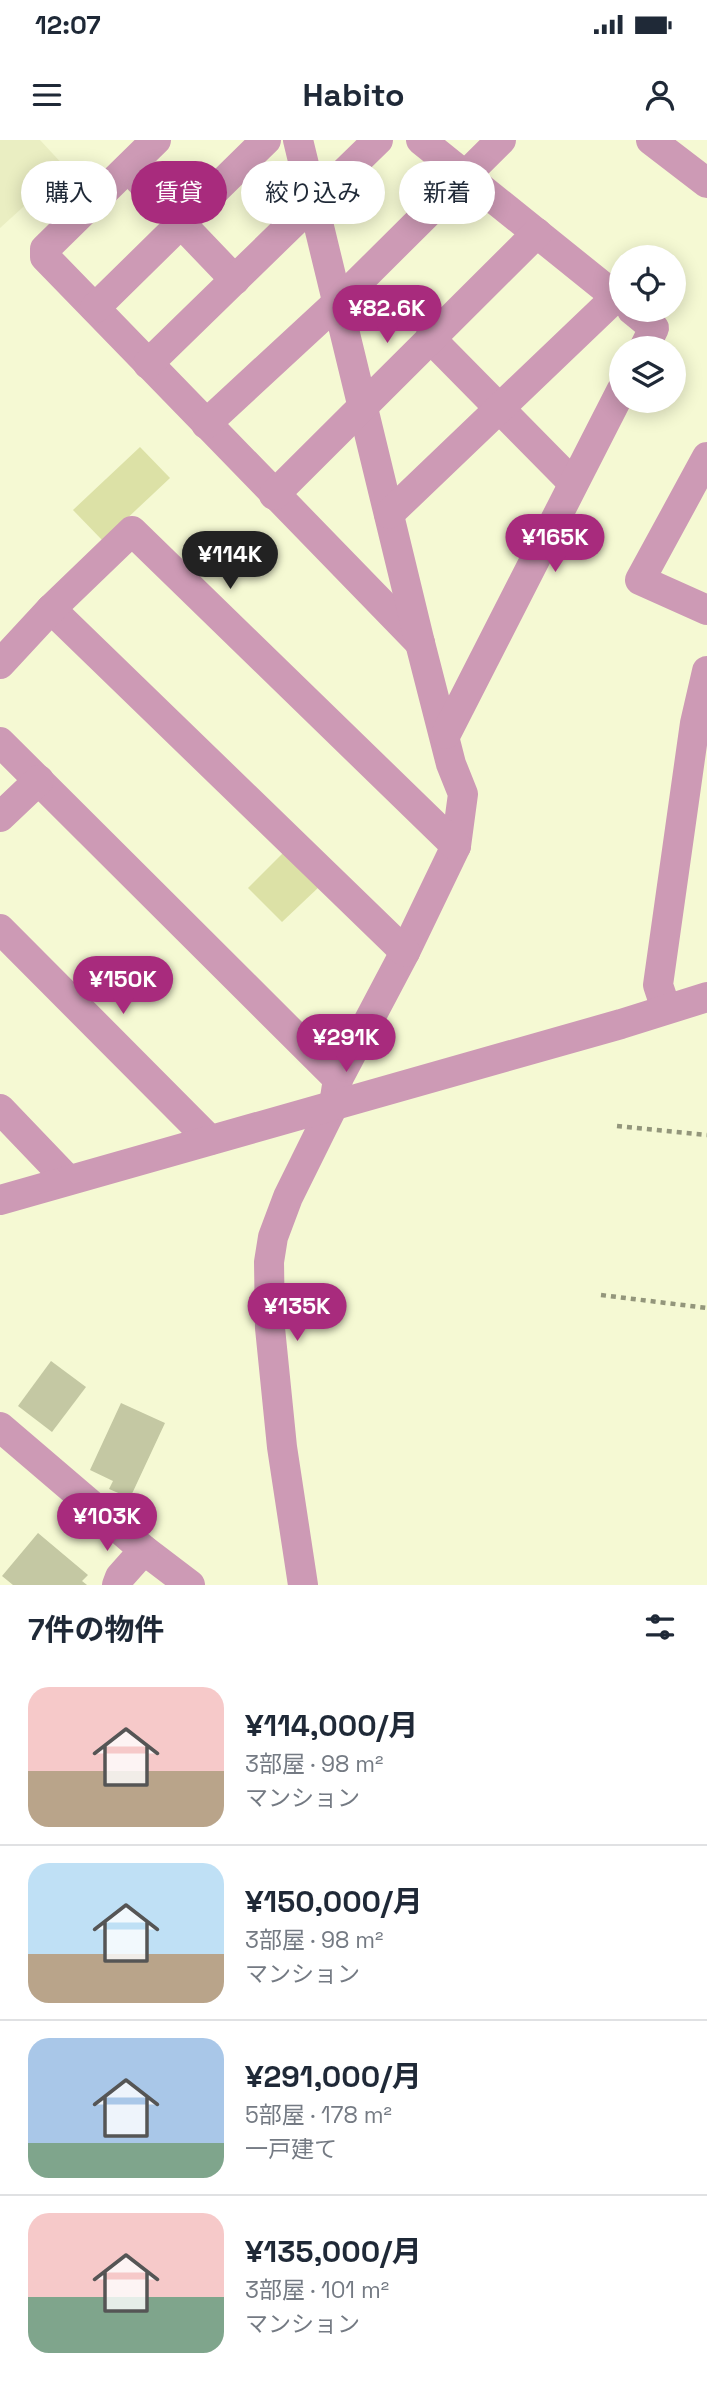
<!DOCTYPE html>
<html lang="ja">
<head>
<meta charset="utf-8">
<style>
  body { margin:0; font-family:"Space Grotesk","Noto Sans JP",sans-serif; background:#f6f6f7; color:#1f2937; height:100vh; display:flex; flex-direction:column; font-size:26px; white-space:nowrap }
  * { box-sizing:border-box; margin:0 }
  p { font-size:23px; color:#747a83 }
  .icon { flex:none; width:38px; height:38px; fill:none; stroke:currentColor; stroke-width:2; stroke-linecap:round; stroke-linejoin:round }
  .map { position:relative; height:1445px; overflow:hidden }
  .sheet { display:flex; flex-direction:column; background:#fff; flex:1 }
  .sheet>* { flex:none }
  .hud { position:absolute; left:21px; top:21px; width:665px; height:63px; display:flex; gap:14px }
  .tools { position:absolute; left:609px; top:105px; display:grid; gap:14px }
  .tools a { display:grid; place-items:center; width:77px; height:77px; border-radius:50%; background:#fff; box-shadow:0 4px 18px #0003; font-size:35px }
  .price { position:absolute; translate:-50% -60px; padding:0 16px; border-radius:24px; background:#a82b7d; color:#fff; font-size:23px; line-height:46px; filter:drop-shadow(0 2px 4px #0008) }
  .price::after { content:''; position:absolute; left:50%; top:42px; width:21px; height:16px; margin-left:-10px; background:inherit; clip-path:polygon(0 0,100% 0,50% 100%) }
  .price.active { background:#222; color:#fff }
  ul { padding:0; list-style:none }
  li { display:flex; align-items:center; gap:21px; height:175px; padding:0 28px }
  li+li { border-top:2px solid #e0e1e3 }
  li span { display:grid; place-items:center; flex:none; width:196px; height:140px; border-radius:21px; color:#555 }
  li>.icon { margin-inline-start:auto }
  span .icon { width:84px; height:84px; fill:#fffc; stroke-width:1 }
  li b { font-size:30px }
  h2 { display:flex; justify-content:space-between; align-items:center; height:84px; padding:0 28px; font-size:30px }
  .tag { padding:0 24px; border-radius:32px; background:#fff; box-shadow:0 4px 18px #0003; font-size:24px; line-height:63px }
  .tag.active { background:#a82b7d; color:#fff }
  .status { display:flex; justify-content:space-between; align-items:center; height:49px; padding:0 35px; background:#fff; direction:ltr }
  .status svg { height:19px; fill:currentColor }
  header { display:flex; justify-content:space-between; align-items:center; height:91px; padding:0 28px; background:#fff; font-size:32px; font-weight:800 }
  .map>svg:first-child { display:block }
</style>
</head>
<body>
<div class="status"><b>12:07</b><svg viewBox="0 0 49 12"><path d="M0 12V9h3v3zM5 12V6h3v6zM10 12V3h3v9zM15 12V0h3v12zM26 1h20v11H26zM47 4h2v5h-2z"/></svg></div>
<header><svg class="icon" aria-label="menu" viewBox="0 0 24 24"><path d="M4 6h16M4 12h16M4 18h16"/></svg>Habito<svg class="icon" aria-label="person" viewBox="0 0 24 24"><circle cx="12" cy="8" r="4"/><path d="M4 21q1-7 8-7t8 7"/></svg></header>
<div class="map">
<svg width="707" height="1445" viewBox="0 0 707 1445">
  <rect width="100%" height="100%" fill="#f5f9d3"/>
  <!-- built -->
  <path fill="#eaeec2" d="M0 0H40L66 28 0 88Z"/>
  <!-- green -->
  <g fill="#dce1a6">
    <path d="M140 307 170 338 103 401 73 370Z"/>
    <path d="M285 711 320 746 282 782 248 748Z"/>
  </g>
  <!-- building -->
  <g fill="#c4c8a3">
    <path d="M51 1221 86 1247 52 1292 18 1266Z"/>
    <path d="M121 1263 165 1283 130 1358 109 1349 113 1341 90 1330Z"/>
    <path d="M38 1393 88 1435 82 1441 87 1445H13L2 1436Z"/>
  </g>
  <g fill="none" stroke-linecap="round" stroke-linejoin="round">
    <!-- path -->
    <g stroke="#93967b" stroke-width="4.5" stroke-dasharray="5 5" stroke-linecap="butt">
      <path d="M617 986 707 995"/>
      <path d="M601 1155 707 1168"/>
    </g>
    <!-- minor -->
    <g stroke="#cd9ab5" stroke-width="30">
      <path d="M156 0 45 109V117L420 503"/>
      <path d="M298 0 420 503 451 624 463 654 456 706 405 812 338 939 334 964 288 1057 273 1097 269 1122 270 1188 282 1307 303 1445"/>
      <path d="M421 0 621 161"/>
      <path d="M651 0 707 43"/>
      <path d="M128 28 235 140"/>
      <path d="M95 168 266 0"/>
      <path d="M632 170 654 188 644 208"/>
      <path d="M430 198 573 343"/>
      <path d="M148 224 378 0"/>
      <path d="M206 284 338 162 501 0"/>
      <path d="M707 317 640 440 707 470"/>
      <path d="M274 355 537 93"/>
      <path d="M389 374 616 157"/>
      <path d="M51 469 405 812"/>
      <path d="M0 524 51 469 132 391 456 706"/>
      <path d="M446 594 621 251"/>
      <path d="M0 602 338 939"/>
      <path d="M0 677 39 640"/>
      <path d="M0 789 210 1000"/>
      <path d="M666 869 658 845 695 583 707 531"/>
      <path d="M0 969 68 1040"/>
      <path d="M0 1060 621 884 707 857"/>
      <path d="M0 1287 144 1410 190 1445"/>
      <path d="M117 1445 120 1437 144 1410"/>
    </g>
  </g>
</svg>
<div class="tools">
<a><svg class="icon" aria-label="locate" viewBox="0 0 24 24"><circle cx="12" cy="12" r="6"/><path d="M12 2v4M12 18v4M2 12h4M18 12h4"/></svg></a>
<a><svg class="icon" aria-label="layers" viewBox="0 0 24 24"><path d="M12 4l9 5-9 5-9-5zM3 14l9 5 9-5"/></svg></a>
</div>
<b class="price" style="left:387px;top:205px">¥82.6K</b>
<b class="price" style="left:555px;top:434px">¥165K</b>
<b class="price active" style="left:230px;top:451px">¥114K</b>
<b class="price" style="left:123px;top:876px">¥150K</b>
<b class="price" style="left:346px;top:934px">¥291K</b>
<b class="price" style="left:297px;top:1203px">¥135K</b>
<b class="price" style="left:107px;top:1413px">¥103K</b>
<div class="hud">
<a class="tag">購入</a>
<a class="tag active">賃貸</a>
<a class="tag">絞り込み</a>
<a class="tag">新着</a>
</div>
</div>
<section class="sheet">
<h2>7件の物件<svg class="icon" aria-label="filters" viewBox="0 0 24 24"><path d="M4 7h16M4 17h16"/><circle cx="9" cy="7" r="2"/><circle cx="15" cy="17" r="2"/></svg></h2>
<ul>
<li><span style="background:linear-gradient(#f6c9c9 60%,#b9a48a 0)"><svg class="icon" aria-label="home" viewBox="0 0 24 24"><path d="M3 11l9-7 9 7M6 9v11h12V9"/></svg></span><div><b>¥114,000/月</b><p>3部屋 · 98 m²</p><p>マンション</p></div></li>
<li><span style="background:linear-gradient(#bfe0f5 65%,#b9a48a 0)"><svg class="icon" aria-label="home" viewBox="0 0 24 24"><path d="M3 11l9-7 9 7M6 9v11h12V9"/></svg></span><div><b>¥150,000/月</b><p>3部屋 · 98 m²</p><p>マンション</p></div></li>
<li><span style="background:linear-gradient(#a9c7e8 75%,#7fa58c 0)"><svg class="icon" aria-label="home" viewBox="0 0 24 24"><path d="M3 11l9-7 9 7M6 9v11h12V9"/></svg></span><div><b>¥291,000/月</b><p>5部屋 · 178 m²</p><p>一戸建て</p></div></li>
<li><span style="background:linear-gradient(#f6c9c9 60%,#7fa58c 0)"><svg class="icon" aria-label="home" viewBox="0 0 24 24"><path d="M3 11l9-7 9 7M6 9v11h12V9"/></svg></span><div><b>¥135,000/月</b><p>3部屋 · 101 m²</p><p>マンション</p></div></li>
</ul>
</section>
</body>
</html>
